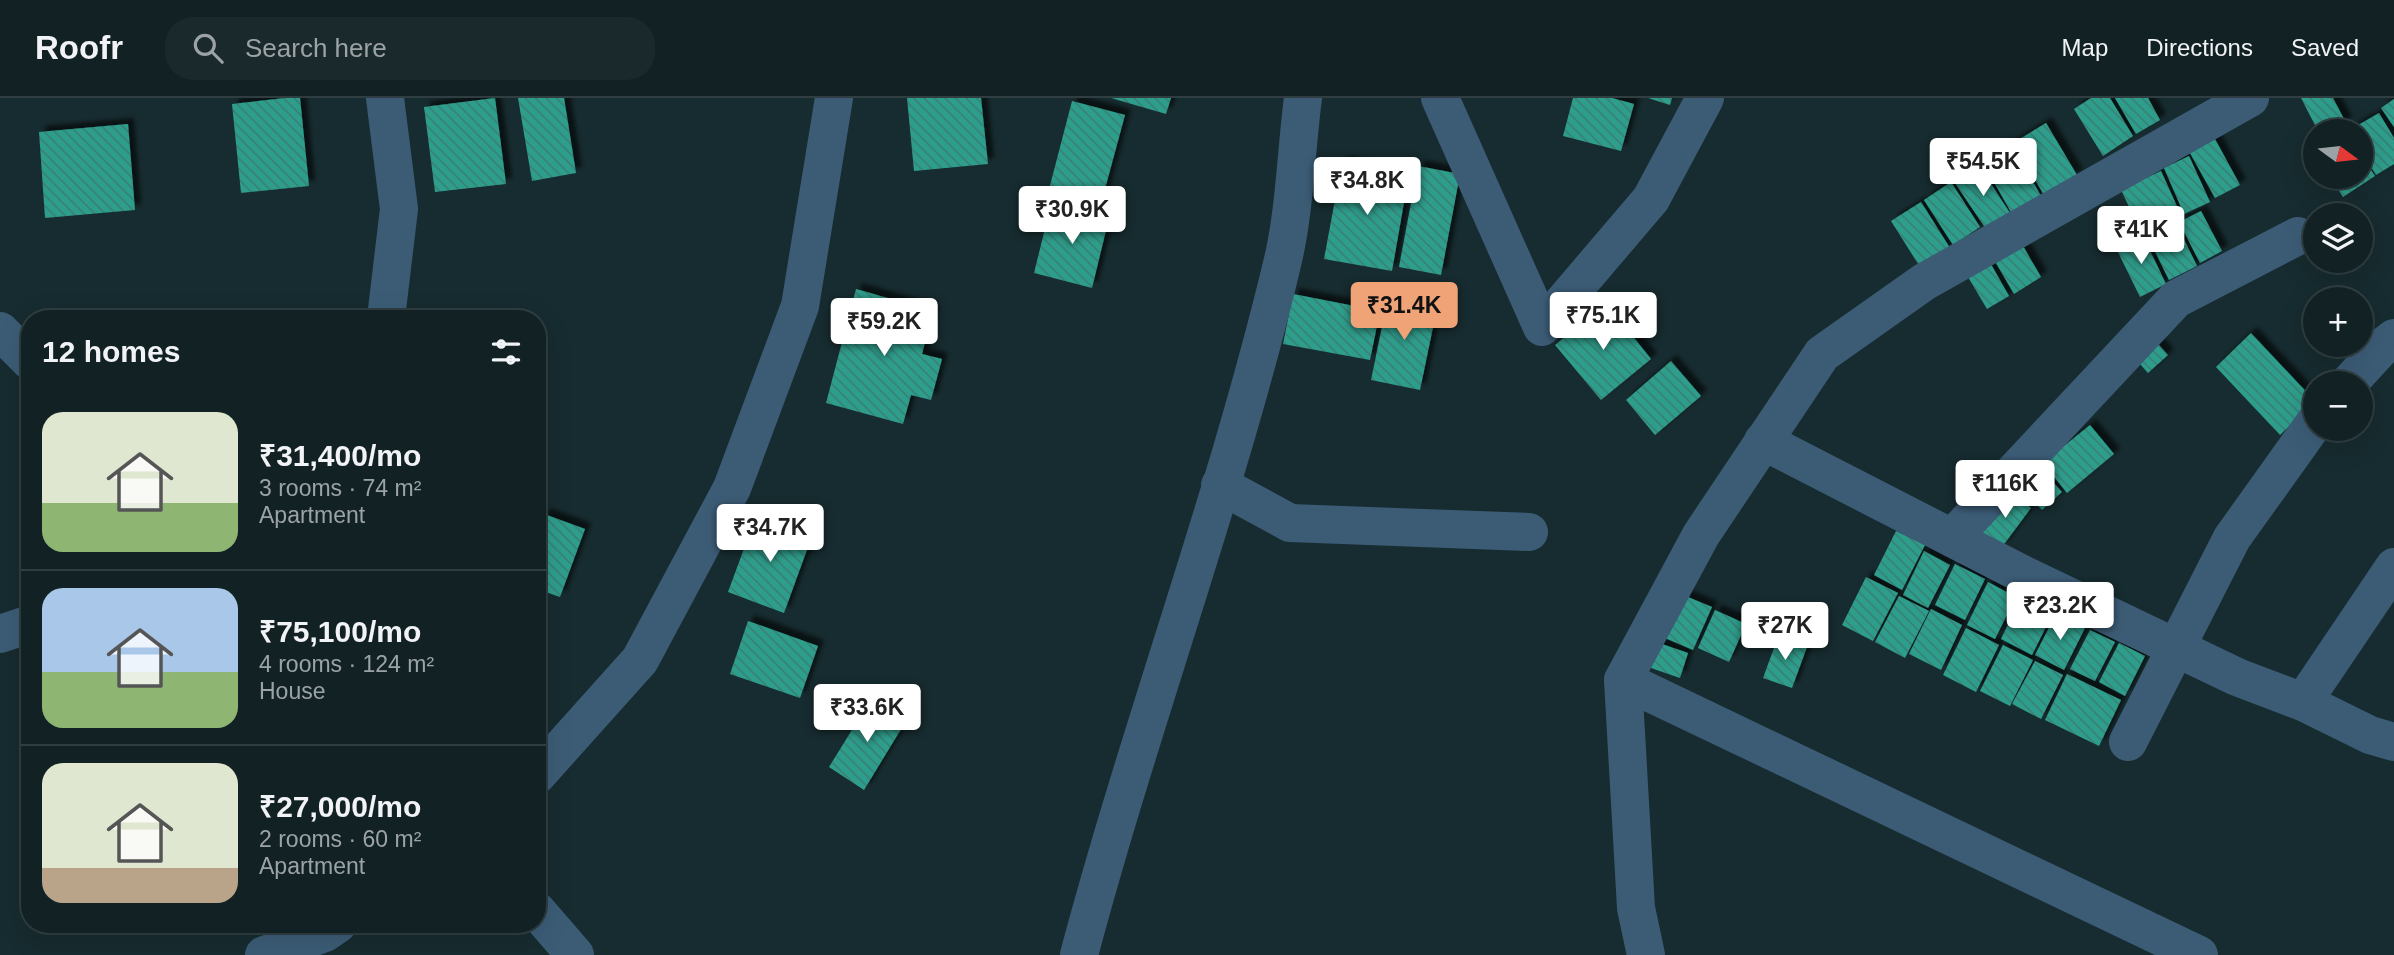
<!DOCTYPE html>
<html lang="en">
<head>
<meta charset="utf-8">
<style>
  body { margin:0; font-family:Arial,sans-serif; background:#1a292c; color:#f1f3f6; height:100vh; display:flex; flex-direction:column; font-size:26px; white-space:nowrap }
  * { box-sizing:border-box; margin:0 }
  p { font-size:23px; color:#9ca3a6 }
  .icon { flex:none; width:38px; height:38px; fill:none; stroke:currentColor; stroke-width:2; stroke-linecap:round; stroke-linejoin:round }
  .map { position:relative; flex:1; overflow:hidden }
  .panel { position:absolute; left:21px; top:212px; width:525px; height:623px; display:flex; flex-direction:column; background:#112124; border-radius:28px; box-shadow:0 7px 28px #0002,0 0 0 2px #303e41 }
  .panel>* { flex:none }
  .needle { width:46px; rotate:105deg }
  .buttons { position:absolute; left:2303px; top:21px; display:grid; gap:14px }
  .buttons a { display:grid; place-items:center; width:70px; height:70px; border-radius:50%; background:#112124; box-shadow:0 7px 28px #0002,0 0 0 2px #303e41; font-size:35px }
  .price { position:absolute; translate:-50% -60px; padding:0 16px; border-radius:7px; background:#fff; color:#222; font-size:23px; line-height:46px; filter:drop-shadow(0 2px 4px #0008) }
  .price::after { content:''; position:absolute; left:50%; top:42px; width:21px; height:16px; margin-left:-10px; background:inherit; clip-path:polygon(0 0,100% 0,50% 100%) }
  .price.current { background:#efa377; color:#111 }
  ul { padding:0; list-style:none }
  li { display:flex; align-items:center; gap:21px; height:175px; padding:0 21px }
  li+li { border-top:2px solid #303e41 }
  li span { display:grid; place-items:center; flex:none; width:196px; height:140px; border-radius:21px; color:#555 }
  li>.icon { margin-inline-start:auto }
  span .icon { width:84px; height:84px; fill:#fffc; stroke-width:1 }
  li b { font-size:30px }
  h2 { display:flex; justify-content:space-between; align-items:center; height:84px; padding:0 21px; font-size:30px }
  header { display:flex; align-items:center; gap:42px; box-sizing:border-box; height:98px; padding:0 35px; background:#112124; border-bottom:2px solid #303e41 }
  header strong { font-size:33px }
  nav { display:flex; gap:38px; margin-inline-start:auto; font-size:24px }
  .search { width:490px; height:63px; background:#1a292c; display:flex; align-items:center; gap:18px; box-sizing:border-box; padding:0 24px; border-radius:28px; color:#9ca3a6; font-size:26px }
  .map>svg:first-child { display:block }
</style>
</head>
<body>
<header>
<strong>Roofr</strong>
<div class="search"><svg class="icon" aria-label="search" viewBox="0 0 24 24"><circle cx="10" cy="10" r="6"/><path d="M15 15l6 6"/></svg>Search here</div>
<nav><a>Map</a><a>Directions</a><a>Saved</a></nav>
</header>
<div class="map">
<svg width="2394" height="857" viewBox="0 0 2394 857">
  <defs>
    <pattern id="building-back-hatch" width="6" height="6" patternUnits="userSpaceOnUse" patternTransform="scale(1.75)"><rect width="6" height="6" fill="#2f9e8c"/><path d="M-1 5l2 2M0 0l6 6M5-1l2 2" fill="none" stroke="#378175"/></pattern>
    <filter id="shadow"><feDropShadow dx="6" dy="-6" stdDeviation="2" flood-color="#0009"/></filter>
  </defs>
  <rect width="100%" height="100%" fill="#172c30"/>
  <!-- building -->
  <g fill="url(#building-back-hatch)" filter="url(#shadow)">
    <path d="M285 0H300L309 88 241 95 232 6Z"/>
    <path d="M495 0 506 86 435 94 424 9Z"/>
    <path d="M518 0H564L576 75 532 83Z"/>
    <path d="M907 0H981L988 66 914 73Z"/>
    <path d="M1111 0H1171L1166 16Z"/>
    <path d="M1573 0H1612L1634 6 1621 53 1563 38Z"/>
    <path d="M1648 0H1672L1670 7Z"/>
    <path d="M2091 0H2110L2133 38 2103 58 2074 11Z"/>
    <path d="M2115 0H2148L2160 22 2136 36Z"/>
    <path d="M2301 0H2333L2346 25 2330 33H2318Z"/>
    <path d="M2394 1V29L2381 10Z"/>
    <path d="M1072 3 1125 17 1099 113 1047 99Z"/>
    <path d="M2379 15 2394 40V66L2376 77 2361 53V33H2348Z"/>
    <path d="M2046 25 2077 77 2044 97 2013 45Z"/>
    <path d="M128 26 135 112 45 120 39 34Z"/>
    <path d="M2215 41 2240 87 2215 100 2190 55Z"/>
    <path d="M2011 46 2041 98 2012 116 1982 63Z"/>
    <path d="M2361 56 2375 78 2343 99 2330 79H2361Z"/>
    <path d="M2189 58 2210 104 2184 116 2164 70Z"/>
    <path d="M1342 64 1409 76 1392 173 1324 161Z"/>
    <path d="M1418 68 1460 76 1441 177 1399 169Z"/>
    <path d="M1980 69 2010 115 1986 131 1955 85Z"/>
    <path d="M2161 73 2180 115 2141 134 2121 92Z"/>
    <path d="M1951 84 1980 129 1953 147 1924 102Z"/>
    <path d="M1921 104 1950 150 1920 169 1891 123Z"/>
    <path d="M1051 106 1109 120 1092 190 1034 175Z"/>
    <path d="M2201 113 2222 153 2200 165 2179 124Z"/>
    <path d="M2175 123 2197 168 2169 182 2147 137Z"/>
    <path d="M2142 136 2166 186 2140 199 2116 150Z"/>
    <path d="M2023 148 2041 179 2014 196 1996 165Z"/>
    <path d="M1988 161 2009 198 1987 211 1965 174Z"/>
    <path d="M856 191 933 213 922 256 942 261 931 302 911 297 903 326 826 305Z"/>
    <path d="M1389 195 1438 205 1420 292 1371 282Z"/>
    <path d="M1293 196 1380 213 1370 262 1283 246Z"/>
    <path d="M1606 205 1651 261 1601 302 1555 247Z"/>
    <path d="M2138 224 2168 257 2148 275 2118 241Z"/>
    <path d="M2251 235 2315 303 2280 337 2216 269Z"/>
    <path d="M1671 263 1701 298 1655 337 1626 302Z"/>
    <path d="M2090 327 2114 356 2067 395 2043 365Z"/>
    <path d="M2043 373 2062 394 2042 412 2023 391Z"/>
    <path d="M2009 395 2031 410 2002 449 1980 433Z"/>
    <path d="M544 416 585 431 560 499 537 491V435Z"/>
    <path d="M756 418 812 438 784 515 728 494Z"/>
    <path d="M1896 433 1925 447 1902 492 1874 477Z"/>
    <path d="M1924 453 1950 467 1928 510 1903 497Z"/>
    <path d="M1955 466 1985 481 1965 522 1935 507Z"/>
    <path d="M1866 479 1898 495 1873 543 1842 527Z"/>
    <path d="M1988 484 2016 499 1995 541 1967 527Z"/>
    <path d="M1683 497 1712 509 1693 552 1665 540Z"/>
    <path d="M1899 498 1929 513 1905 560 1875 544Z"/>
    <path d="M2021 500 2053 515 2032 557 2001 541Z"/>
    <path d="M1931 511 1962 527 1941 572 1909 556Z"/>
    <path d="M1715 512 1746 526 1729 564 1698 550Z"/>
    <path d="M2056 516 2085 530 2064 572 2035 557Z"/>
    <path d="M748 523 818 548 800 600 730 576Z"/>
    <path d="M1966 530 1999 547 1976 594 1943 577Z"/>
    <path d="M2090 532 2115 544 2095 583 2070 571Z"/>
    <path d="M1778 539 1807 549 1792 590 1763 580Z"/>
    <path d="M1656 544 1688 555 1680 580 1648 569Z"/>
    <path d="M2119 545 2145 558 2125 598 2099 584Z"/>
    <path d="M2003 547 2033 562 2010 608 1980 593Z"/>
    <path d="M2035 563 2063 577 2041 621 2012 606Z"/>
    <path d="M2067 576 2121 602 2099 648 2045 622Z"/>
    <path d="M871 601 906 623 864 692 829 669Z"/>
  </g>
  <g fill="none" stroke-linecap="round" stroke-linejoin="round">
    <!-- minor -->
    <g stroke="#3c5c76" stroke-width="38">
      <path d="M385 0 399 111 386 220"/>
      <path d="M1440 0 1542 229 1651 101 1705 0"/>
      <path d="M0 233 30 263"/>
      <path d="M2349 285 2381 250 2394 240"/>
      <path d="M1763 343 2024 477 2237 579 2303 604 2370 637 2394 644"/>
      <path d="M1220 387 1290 425 1529 434"/>
      <path d="M1952 440 2176 201 2298 138"/>
      <path d="M0 536 30 526"/>
      <path d="M1623 582 2199 857"/>
      <path d="M2303 604 2394 469"/>
      <path d="M2128 644 2232 440 2315 324"/>
      <path d="M537 677 640 562 732 390 800 208 834 0"/>
      <path d="M537 813 575 857"/>
      <path d="M264 857 325 835 338 826"/>
      <path d="M1079 857C1141 624 1227 397 1283 162 1295 110 1296 53 1303 0"/>
      <path d="M1646 857 1636 810 1623 582 1701 437 1822 256 1924 184 2250 0"/>
    </g>
  </g>
</svg>
<div class="buttons">
<a><svg class="needle" viewBox="-14 -14 28 28"><path d="M0-13l5 13h-10z" fill="#e53935"/><path d="M0 13l5-13h-10z" fill="#9ca3a6"/></svg></a>
<a><svg class="icon" aria-label="layers" viewBox="0 0 24 24"><path d="M12 4l9 5-9 5-9-5zM3 14l9 5 9-5"/></svg></a>
<a>+</a>
<a>−</a>
</div>
<b class="price" style="left:1983px;top:100px">₹54.5K</b>
<b class="price" style="left:1367px;top:119px">₹34.8K</b>
<b class="price" style="left:1072px;top:148px">₹30.9K</b>
<b class="price" style="left:2141px;top:168px">₹41K</b>
<b class="price current" style="left:1404px;top:244px">₹31.4K</b>
<b class="price" style="left:1603px;top:254px">₹75.1K</b>
<b class="price" style="left:884px;top:260px">₹59.2K</b>
<b class="price" style="left:2005px;top:422px">₹116K</b>
<b class="price" style="left:770px;top:466px">₹34.7K</b>
<b class="price" style="left:2060px;top:544px">₹23.2K</b>
<b class="price" style="left:1785px;top:564px">₹27K</b>
<b class="price" style="left:867px;top:646px">₹33.6K</b>
<section class="panel">
<h2>12 homes<svg class="icon" aria-label="filters" viewBox="0 0 24 24"><path d="M4 7h16M4 17h16"/><circle cx="9" cy="7" r="2"/><circle cx="15" cy="17" r="2"/></svg></h2>
<ul>
<li><span style="background:linear-gradient(#dfe7d0 65%,#8fb573 0)"><svg class="icon" aria-label="home" viewBox="0 0 24 24"><path d="M3 11l9-7 9 7M6 9v11h12V9"/></svg></span><div><b>₹31,400/mo</b><p>3 rooms · 74 m²</p><p>Apartment</p></div></li>
<li><span style="background:linear-gradient(#a9c7e8 60%,#8fb573 0)"><svg class="icon" aria-label="home" viewBox="0 0 24 24"><path d="M3 11l9-7 9 7M6 9v11h12V9"/></svg></span><div><b>₹75,100/mo</b><p>4 rooms · 124 m²</p><p>House</p></div></li>
<li><span style="background:linear-gradient(#dfe7d0 75%,#b9a48a 0)"><svg class="icon" aria-label="home" viewBox="0 0 24 24"><path d="M3 11l9-7 9 7M6 9v11h12V9"/></svg></span><div><b>₹27,000/mo</b><p>2 rooms · 60 m²</p><p>Apartment</p></div></li>
</ul>
</section>
</div>
</body>
</html>
